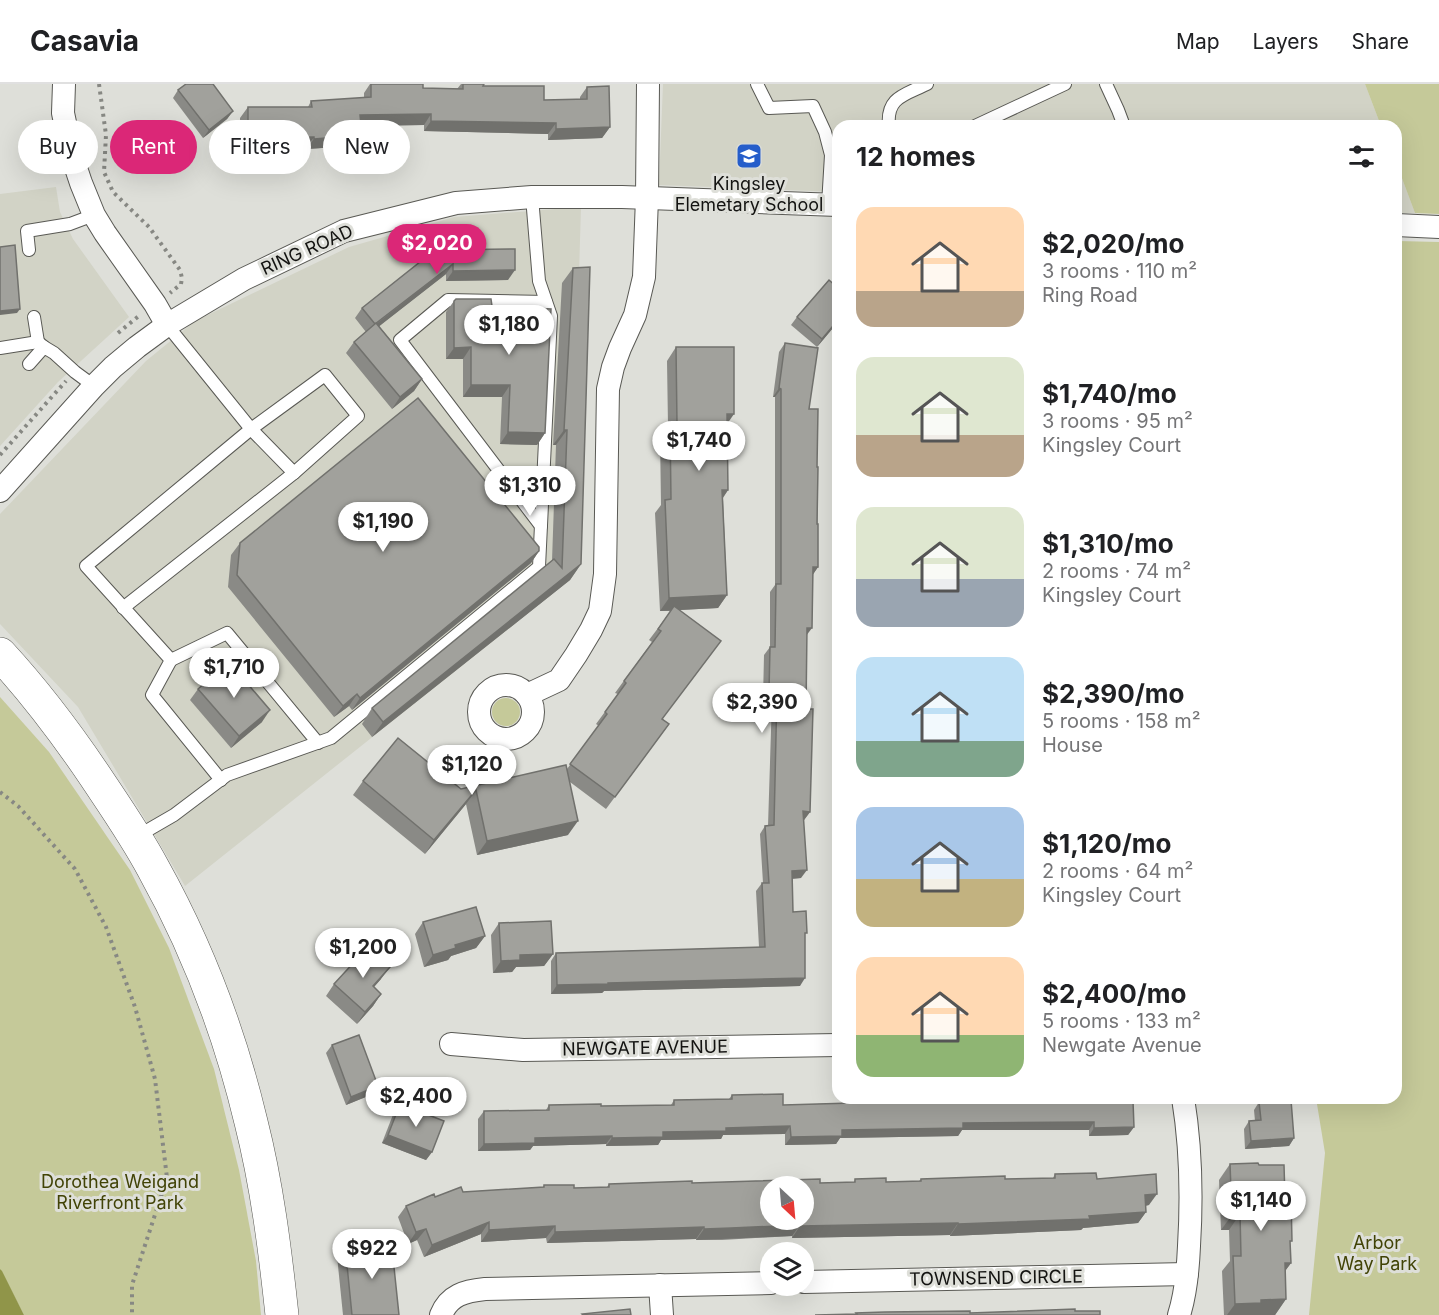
<!DOCTYPE html>
<html lang="en">
<head>
<meta charset="utf-8">
<style>
  body { margin:0; font-family:Inter,sans-serif; background:#f2f2f2; color:#202124; height:100vh; display:flex; flex-direction:column; font-size:22px; white-space:nowrap }
  * { box-sizing:border-box; margin:0 }
  p { font-size:20px; color:#757577 }
  .icon { flex:none; width:33px; height:33px; fill:none; stroke:currentColor; stroke-width:2; stroke-linecap:round; stroke-linejoin:round }
  .map { position:relative; flex:1; overflow:hidden }
  .drawer { position:absolute; left:832px; top:36px; width:570px; height:984px; display:flex; flex-direction:column; background:#fff; border-radius:18px; box-shadow:0 6px 24px #0002 }
  .drawer>* { flex:none }
  .top-card { position:absolute; left:18px; top:36px; width:570px; height:54px; display:flex; gap:12px }
  .needle { width:39px; rotate:154deg }
  .tools { position:absolute; left:760px; top:1092px; display:grid; gap:12px }
  .tools a { display:grid; place-items:center; width:54px; height:54px; border-radius:50%; background:#fff; box-shadow:0 6px 24px #0002; font-size:30px }
  .price { position:absolute; translate:-50% -51px; padding:0 14px; border-radius:21px; background:#fff; color:#222; font-size:20px; line-height:39px; filter:drop-shadow(0 2px 3px #0008) }
  .price::after { content:''; position:absolute; left:50%; top:36px; width:18px; height:14px; margin-left:-9px; background:inherit; clip-path:polygon(0 0,100% 0,50% 100%) }
  .price.selected { background:#db2777; color:#fff }
  ul { padding:0; list-style:none }
  li { display:flex; align-items:center; gap:18px; height:150px; padding:0 24px }
  li span { display:grid; place-items:center; flex:none; width:168px; height:120px; border-radius:18px; color:#555 }
  li>.icon { margin-inline-start:auto }
  span .icon { width:72px; height:72px; fill:#fffc; stroke-width:1 }
  li b { font-size:26px }
  h2 { display:flex; justify-content:space-between; align-items:center; height:72px; padding:0 24px; font-size:26px }
  .pill { padding:0 21px; border-radius:27px; background:#fff; box-shadow:0 6px 24px #0002; font-size:21px; line-height:54px }
  .pill.selected { background:#db2777; color:#fff }
  header { display:flex; align-items:center; gap:36px; box-sizing:border-box; height:84px; padding:0 30px; background:#fff; border-bottom:2px solid #e0e0e0 }
  header strong { font-size:28px }
  nav { display:flex; gap:33px; margin-inline-start:auto; font-size:21px }
  .map>svg:first-child { display:block }
</style>
</head>
<body>
<header>
<strong>Casavia</strong>
<nav><a>Map</a><a>Layers</a><a>Share</a></nav>
</header>
<div class="map">
<svg width="1439" height="1231" viewBox="0 0 1439 1231">
  <rect width="100%" height="100%" fill="#dedfd9"/>
  <!-- built -->
  <g fill="#d2d3c6">
    <path d="M663 0H1365L1381 42H838V108L659 101Z"/>
    <path d="M1397 81 1415 129H1397Z"/>
    <path d="M56 103 60 128 73 155 129 233 58 298 0 362V110Z"/>
    <path d="M581 123 570 496 185 802 78 623 0 540V430L146 277 195 237 349 163 454 133Z"/>
  </g>
  <!-- green -->
  <g fill="#c5c999">
    <path d="M1365 0H1439V130L1415 129 1397 81 1396 42H1381Z"/>
    <path d="M1397 157 1439 158V1231H1309L1325 1069 1316 1014H1396Z"/>
    <path d="M0 613 49 668 130 786 169 864 214 985 239 1086 256 1177 261 1231H24L0 1185Z"/>
    <circle cx="506" cy="628" r="14"/>
  </g>
  <!-- water -->
  <path fill="#909549" d="M0 1185 2 1187 24 1231H0Z"/>
  <g fill="none" stroke-linecap="round" stroke-linejoin="round">
    <!-- service casing -->
    <g stroke="#595954" stroke-width="14">
      <g id="service">
        <path d="M757 0 769 24 813 22 825 48 831 71 828 121"/>
        <path d="M1106 0 1118 26 1124 42"/>
        <path d="M889 42C886 13 905 11 927 0"/>
        <path d="M975 42 1065 0"/>
        <path d="M29 166 27 147 70 140 94 131"/>
        <path d="M34 233 38 258"/>
        <path d="M167 241 251 345 86 482 171 576 152 611 221 696"/>
        <path d="M0 264 38 258 44 263"/>
        <path d="M29 280 44 263 54 269 75 288 94 302"/>
        <path d="M325 291 358 332 294 389 251 345Z"/>
        <path d="M541 442 400 256 448 216 546 218"/>
        <path d="M123 524 294 389"/>
        <path d="M171 576 227 549 318 659"/>
        <path d="M136 753 174 731 227 691 331 654 539 483 551 232 539 197 532 113"/>
      </g>
    </g>
    <!-- minor casing -->
    <g stroke="#595954" stroke-width="24">
      <g id="minor">
        <path d="M64 0 63 29 72 72 81 99 94 131 105 149 155 220 167 241"/>
        <path d="M1396 141 1439 143"/>
        <path d="M0 407 94 302 113 283 137 263 167 241 244 195 344 147 456 119 532 113H622L838 121"/>
        <circle cx="506" cy="628" r="27"/>
        <path d="M527 611 559 596 576 571 591 546 600 527 605 490 608 305 613 283 620 264 635 231 644 193 647 114 648 0"/>
        <path d="M451 960 523 966 838 961"/>
        <path d="M804 1198 1187 1190"/>
        <path d="M660 1201 662 1231"/>
        <path d="M441 1231C449 1211 465 1207 485 1205L771 1199"/>
        <path d="M1179 1231C1186 1209 1188 1186 1189 1162 1192 1113 1191 1063 1183 1014"/>
      </g>
    </g>
    <!-- secondary casing -->
    <g stroke="#595954" stroke-width="34">
      <path id="secondary" d="M0 570C35 608 66 649 95 692 115 722 136 752 153 784 197 863 230 950 251 1038 267 1101 275 1166 282 1231"/>
    </g>
    <!-- path -->
    <g stroke="#878883" stroke-width="4" stroke-dasharray="3 4.5" stroke-linecap="butt">
      <path d="M99 0 106 51 104 88 109 99 113 108 149 143 180 186 182 194 181 200 170 209"/>
      <path d="M118 249 140 231"/>
      <path d="M0 371 66 297"/>
      <path d="M0 708 18 722 75 785 106 843 135 923 155 995 167 1094 132 1201V1231"/>
    </g>
    <!-- service -->
    <use href="#service" stroke="#fff" stroke-width="12"/>
    <!-- minor -->
    <use href="#minor" stroke="#fff" stroke-width="22"/>
    <!-- secondary -->
    <use href="#secondary" stroke="#fff" stroke-width="33"/>
  </g>
  <!-- wall -->
  <g fill="#8a8a86">
    <path d="M370 0H423V4L457 5 461 0H484L483 2 544 16 580 15V13L587 3 610 43 602 54 548 56V50L424 47V41L361 42 362 51 354 62 306 65V64H240V34L248 23H308L311 17 364 14V9Z"/>
    <path d="M178 6 233 27 227 35 203 54 173 14Z"/>
    <path d="M435 166 508 196 446 197V190L379 242 422 295 414 307 392 325 346 269 354 258 366 248 355 234 362 224Z"/>
    <path d="M573 184 581 480 570 496 372 653 362 640 372 624 552 477 556 361H553L562 199Z"/>
    <path d="M454 217 492 222 545 349 537 361 500 360 502 313H463V275H446V228Z"/>
    <path d="M797 233 838 238 817 263 791 241Z"/>
    <path d="M785 259 809 325 817 383 818 483 813 490 806 552V625L810 728 804 736 801 794 792 795 793 828 805 852 800 902 604 907 602 909 551 910V877L556 869 759 863 756 807 762 799H763L760 750 765 742H768L772 615H763L764 571 770 563V508L775 501V313H773L779 268Z"/>
    <path d="M676 263 728 340V406L723 414 727 511 718 524 680 526 663 635 669 640 606 725 570 698 568 751 477 771 466 720 425 770 353 711 363 697 461 705 567 685 599 642 596 640 618 610 615 609 652 558 649 556 671 527H660L655 429 661 421 660 352 668 342 667 277Z"/>
    <path d="M240 459 539 467 531 479 352 626 349 622 334 633 228 503 231 471Z"/>
    <path d="M198 605 262 638 231 664 190 616Z"/>
    <path d="M423 838 485 852 476 864 451 872 448 876 424 883 415 850Z"/>
    <path d="M499 839 553 870 544 882 516 883 512 888 493 889 491 851Z"/>
    <path d="M381 895 374 903 381 910 373 922 357 940 326 912 334 900Z"/>
    <path d="M332 961 378 1002 373 1010 346 1021 326 969Z"/>
    <path d="M732 1011 783 1021 848 1019 852 1014 1115 1015 1120 1018 1134 1043 1128 1051 1089 1052V1046H962L958 1052 840 1054 836 1060 785 1061V1050L723 1051 721 1055 661 1056 658 1061 606 1062V1060L533 1062 530 1066 478 1067V1035L484 1027 546 1026 549 1021 601 1022 671 1021 674 1016 729 1015Z"/>
    <path d="M1259 1018 1294 1054 1289 1062 1245 1065 1244 1045 1249 1037H1255L1254 1026Z"/>
    <path d="M400 1020 432 1068 426 1076 382 1059 394 1028Z"/>
    <path d="M1230 1080 1259 1081 1285 1114 1292 1157 1290 1158 1291 1179 1285 1187 1286 1215 1275 1231H1224L1222 1187 1230 1177 1229 1146H1221L1219 1096Z"/>
    <path d="M1055 1090 1097 1095 1149 1121 1145 1122 1146 1128 1138 1139 1083 1144 1081 1146 950 1152V1151L792 1154V1152L722 1156H696V1155L547 1159 546 1154 481 1158V1150L424 1173 417 1156 408 1160 398 1133 406 1122 435 1113 463 1108 543 1103 544 1101 574 1104 607 1103 609 1100 820 1099 854 1098 855 1095 886 1098 919 1097 921 1095H1005L1053 1094Z"/>
    <path d="M345 1161 374 1166 399 1231H343L337 1172Z"/>
  </g>
  <!-- shaded-wall -->
  <g fill="#71716d">
    <path d="M233 27 227 35 203 54 209 46Z"/>
    <path d="M431 30 424 41 353 42 360 31Z"/>
    <path d="M431 37 556 39 548 50 424 47Z"/>
    <path d="M610 43 602 54 548 56 556 45Z"/>
    <path d="M362 51 354 62 306 65 314 55Z"/>
    <path d="M314 53 306 64H240L248 54Z"/>
    <path d="M453 180 446 190 368 251 375 241Z"/>
    <path d="M515 186 508 196 446 197 453 187Z"/>
    <path d="M20 225 17 229 0 231V227Z"/>
    <path d="M838 236V238L817 263 822 255Z"/>
    <path d="M471 263 463 275H446L454 264Z"/>
    <path d="M422 295 414 307 392 325 400 313Z"/>
    <path d="M471 301H510L502 313H463Z"/>
    <path d="M779 304 781 305 775 313H773Z"/>
    <path d="M727 330H734L725 343Z"/>
    <path d="M564 346H567L556 361H553Z"/>
    <path d="M508 348 545 349 537 361 500 360Z"/>
    <path d="M722 406H728L719 419Z"/>
    <path d="M539 467 531 479 352 626 360 614Z"/>
    <path d="M581 480 570 496 372 653 383 638Z"/>
    <path d="M813 483H818L812 492Z"/>
    <path d="M727 511 718 524 660 527 669 514Z"/>
    <path d="M807 544H812L806 552Z"/>
    <path d="M769 607H777L772 615H763Z"/>
    <path d="M357 610 349 622 334 633 343 622Z"/>
    <path d="M270 626 262 638 231 664 239 652Z"/>
    <path d="M476 706 466 720 425 770 434 756Z"/>
    <path d="M803 727 810 728 804 736H797Z"/>
    <path d="M578 737 568 751 477 771 487 757Z"/>
    <path d="M807 786 801 794 786 795 792 787Z"/>
    <path d="M485 852 476 864 451 872 448 876 424 883 433 871 455 861Z"/>
    <path d="M553 870 544 882 516 883 512 888 493 889 501 877 520 871Z"/>
    <path d="M390 883 381 895 364 914 373 902Z"/>
    <path d="M805 894 800 902 604 907 602 909 551 910 557 901 608 899Z"/>
    <path d="M381 910 373 922 357 940 365 928Z"/>
    <path d="M378 1002 373 1010 346 1021 351 1013Z"/>
    <path d="M1094 1038 1089 1046H962L958 1052 840 1054 836 1060 785 1061 791 1053 842 1046 963 1039Z"/>
    <path d="M790 1042 785 1050 723 1051 721 1055 661 1056 658 1061 606 1062 612 1054 663 1048 726 1044Z"/>
    <path d="M1134 1043 1128 1051 1089 1052 1094 1044Z"/>
    <path d="M388 1051 432 1068 426 1076 382 1059Z"/>
    <path d="M612 1052 606 1060 533 1062 530 1066 478 1067 484 1060 535 1054Z"/>
    <path d="M1294 1054 1289 1062 1245 1065 1251 1057Z"/>
    <path d="M1157 1110 1149 1121 1137 1123 1145 1111Z"/>
    <path d="M1146 1128 1138 1139 1083 1144 1081 1146 950 1152 958 1140 1089 1132Z"/>
    <path d="M1240 1130 1229 1146H1221L1232 1131Z"/>
    <path d="M489 1138 481 1150 424 1173 432 1161Z"/>
    <path d="M958 1139 950 1151 792 1154 800 1142Z"/>
    <path d="M800 1141 792 1152 696 1156 704 1145Z"/>
    <path d="M555 1142 546 1154 481 1158 489 1146Z"/>
    <path d="M704 1143 696 1155 547 1159 555 1148Z"/>
    <path d="M426 1145 417 1156 408 1160 416 1148Z"/>
    <path d="M1285 1179H1291L1280 1194Z"/>
    <path d="M1286 1215 1275 1231H1227L1235 1220 1261 1216Z"/>
  </g>
  <!-- building -->
  <g fill="#a1a19c" stroke="#71716d" stroke-width="1.5" fill-rule="evenodd">
    <path d="M186 0H213L233 27 209 46 178 6Z"/>
    <path d="M371 0H423V4L463 5V0H484L483 2H544V16L587 15V3L609 2 610 43 556 45V39L431 37V30L360 31 362 51 314 55V53L248 54V23H312L311 17 371 13Z"/>
    <path d="M15 161 20 225 0 227V163Z"/>
    <path d="M515 165V186L453 187V180L375 240 362 224 435 166Z"/>
    <path d="M590 183 581 480 383 638 372 624 554 475 562 484 567 346H564L573 184Z"/>
    <path d="M829 196 838 204V236L822 255 797 233Z"/>
    <path d="M456 215H491L492 222 551 225 545 349 508 348 510 301H471V263L454 264V217Z"/>
    <path d="M376 239 422 295 400 313 354 258Z"/>
    <path d="M785 259 818 264 809 325H818L817 383H818L817 440H818V483H813L812 544H807L806 625H813L810 728 803 727 807 786 792 787 793 828 806 827 807 849H805V894L608 899V900L557 901 556 869 765 863 762 799H769L765 742 774 741 777 607H769L770 563H775L776 500H781V305L779 304Z"/>
    <path d="M676 263H734V330H727L728 406H722L727 511 669 514 665 416 671 415 670 339H677Z"/>
    <path d="M418 314 539 463V467L360 614 357 610 343 622 237 491 240 459Z"/>
    <path d="M674 522 721 557 662 635 669 640 615 713 570 680 607 630 605 628 626 599 624 597 661 547 658 545Z"/>
    <path d="M229 578 270 626 239 652 198 605Z"/>
    <path d="M398 654 461 705 566 681 578 737 487 757 476 706 434 756 363 697Z"/>
    <path d="M476 823 485 852 455 861 456 864 433 871 423 838Z"/>
    <path d="M551 837 553 870 520 871V876L501 877 499 839Z"/>
    <path d="M368 863 390 883 373 902 381 910 365 928 334 900Z"/>
    <path d="M359 951 378 1002 351 1013 332 961Z"/>
    <path d="M783 1010V1021L852 1019V1014H1115V1015H1120V1018L1133 1017 1134 1043 1094 1044V1038L963 1039V1044L842 1046V1052L791 1053 790 1042 726 1044V1047L663 1048V1053L612 1054V1052L535 1054V1059L484 1060V1027L549 1026V1021L601 1020V1022L674 1021V1016L732 1015V1011Z"/>
    <path d="M1291 1016 1294 1054 1251 1057 1249 1037 1261 1036 1259 1018Z"/>
    <path d="M400 1020 444 1037 432 1068 388 1051Z"/>
    <path d="M1258 1079 1259 1081H1284L1285 1114H1291L1292 1157H1290L1291 1179H1285L1286 1215 1261 1216V1219L1235 1220 1233 1172H1241L1240 1130 1232 1131 1230 1080Z"/>
    <path d="M1096 1089 1097 1095 1156 1090 1157 1110 1145 1111 1146 1128 1089 1132 1090 1135 958 1140V1139L800 1142V1141L731 1144 704 1145V1143L555 1148V1142L489 1146V1138L432 1161 426 1145 416 1148 406 1122 434 1110 435 1113 461 1103 463 1108 544 1103V1101H574V1104L609 1103V1100L692 1097V1099L820 1095V1099L855 1098V1095L886 1094V1098L921 1097V1095L1005 1092V1095L1055 1094V1090ZM771 1102H804V1136H771Z"/>
    <path d="M373 1158 374 1166 392 1164 399 1231H352L345 1161Z"/>
    <path d="M630 1225 631 1231H583L582 1230Z"/>
    <path d="M1075 1225V1227H1100V1231H815L857 1230 856 1229 885 1228 970 1227V1229Z"/>
  </g>
  <!-- icons -->
  <defs>
    <g id="school-square" transform="scale(1.35)"><rect x="-9" y="-9" width="18" height="18" rx="4" fill="#255dca" stroke="#dedfd9"/><path d="M0-5L7-2L0 1L-7-2ZM-4 1L0 2.5L4 1V4Q0 6-4 4Z" fill="#fff"/></g>
  </defs>
  <g fill-rule="evenodd">
    <use href="#school-square" x="749" y="72"/>
  </g>
  <g text-anchor="middle" stroke-width="6" stroke-linejoin="round" paint-order="stroke">
    <!-- poi labels -->
    <g font-size="18" fill="#131311" stroke="#dedfd9">
      <text x="749" y="106">Kingsley<tspan x="749" dy="21">Elemetary School</tspan></text>
    </g>
    <!-- street labels -->
    <g font-size="18" fill="#131311" stroke="#dedfd9">
      <text transform="translate(307 166) rotate(-24)" y="6">RING ROAD</text>
      <text transform="translate(645 964) rotate(-1)" y="6">NEWGATE AVENUE</text>
      <text transform="translate(996 1194) rotate(-1)" y="6">TOWNSEND CIRCLE</text>
    </g>
    <!-- park labels -->
    <g font-size="18" fill="#414306" stroke="#dedfd9">
      <text x="120" y="1104">Dorothea Weigand<tspan x="120" dy="21">Riverfront Park</tspan></text>
      <text x="1377" y="1165">Arbor<tspan x="1377" dy="21">Way Park</tspan></text>
    </g>
  </g>
</svg>
<div class="tools">
<a><svg class="needle" viewBox="-14 -14 28 28"><path d="M0-13l5 13h-10z" fill="#e53935"/><path d="M0 13l5-13h-10z" fill="#757577"/></svg></a>
<a><svg class="icon" aria-label="layers" viewBox="0 0 24 24"><path d="M12 4l9 5-9 5-9-5zM3 14l9 5 9-5"/></svg></a>
</div>
<b class="price selected" style="left:437px;top:191px">$2,020</b>
<b class="price" style="left:509px;top:272px">$1,180</b>
<b class="price" style="left:699px;top:388px">$1,740</b>
<b class="price" style="left:530px;top:433px">$1,310</b>
<b class="price" style="left:383px;top:469px">$1,190</b>
<b class="price" style="left:234px;top:615px">$1,710</b>
<b class="price" style="left:762px;top:650px">$2,390</b>
<b class="price" style="left:472px;top:712px">$1,120</b>
<b class="price" style="left:363px;top:895px">$1,200</b>
<b class="price" style="left:416px;top:1044px">$2,400</b>
<b class="price" style="left:1261px;top:1148px">$1,140</b>
<b class="price" style="left:372px;top:1196px">$922</b>
<div class="top-card">
<a class="pill">Buy</a>
<a class="pill selected">Rent</a>
<a class="pill">Filters</a>
<a class="pill">New</a>
</div>
<section class="drawer">
<h2>12 homes<svg class="icon" aria-label="filters" viewBox="0 0 24 24"><path d="M4 7h16M4 17h16"/><circle cx="9" cy="7" r="2"/><circle cx="15" cy="17" r="2"/></svg></h2>
<ul>
<li><span style="background:linear-gradient(#ffd9b3 70%,#b9a48a 0)"><svg class="icon" aria-label="home" viewBox="0 0 24 24"><path d="M3 11l9-7 9 7M6 9v11h12V9"/></svg></span><div><b>$2,020/mo</b><p>3 rooms · 110 m²</p><p>Ring Road</p></div></li>
<li><span style="background:linear-gradient(#dfe7d0 65%,#b9a48a 0)"><svg class="icon" aria-label="home" viewBox="0 0 24 24"><path d="M3 11l9-7 9 7M6 9v11h12V9"/></svg></span><div><b>$1,740/mo</b><p>3 rooms · 95 m²</p><p>Kingsley Court</p></div></li>
<li><span style="background:linear-gradient(#dfe7d0 60%,#9aa5b1 0)"><svg class="icon" aria-label="home" viewBox="0 0 24 24"><path d="M3 11l9-7 9 7M6 9v11h12V9"/></svg></span><div><b>$1,310/mo</b><p>2 rooms · 74 m²</p><p>Kingsley Court</p></div></li>
<li><span style="background:linear-gradient(#bfe0f5 70%,#7fa58c 0)"><svg class="icon" aria-label="home" viewBox="0 0 24 24"><path d="M3 11l9-7 9 7M6 9v11h12V9"/></svg></span><div><b>$2,390/mo</b><p>5 rooms · 158 m²</p><p>House</p></div></li>
<li><span style="background:linear-gradient(#a9c7e8 60%,#c2b280 0)"><svg class="icon" aria-label="home" viewBox="0 0 24 24"><path d="M3 11l9-7 9 7M6 9v11h12V9"/></svg></span><div><b>$1,120/mo</b><p>2 rooms · 64 m²</p><p>Kingsley Court</p></div></li>
<li><span style="background:linear-gradient(#ffd9b3 65%,#8fb573 0)"><svg class="icon" aria-label="home" viewBox="0 0 24 24"><path d="M3 11l9-7 9 7M6 9v11h12V9"/></svg></span><div><b>$2,400/mo</b><p>5 rooms · 133 m²</p><p>Newgate Avenue</p></div></li>
</ul>
</section>
</div>
</body>
</html>
